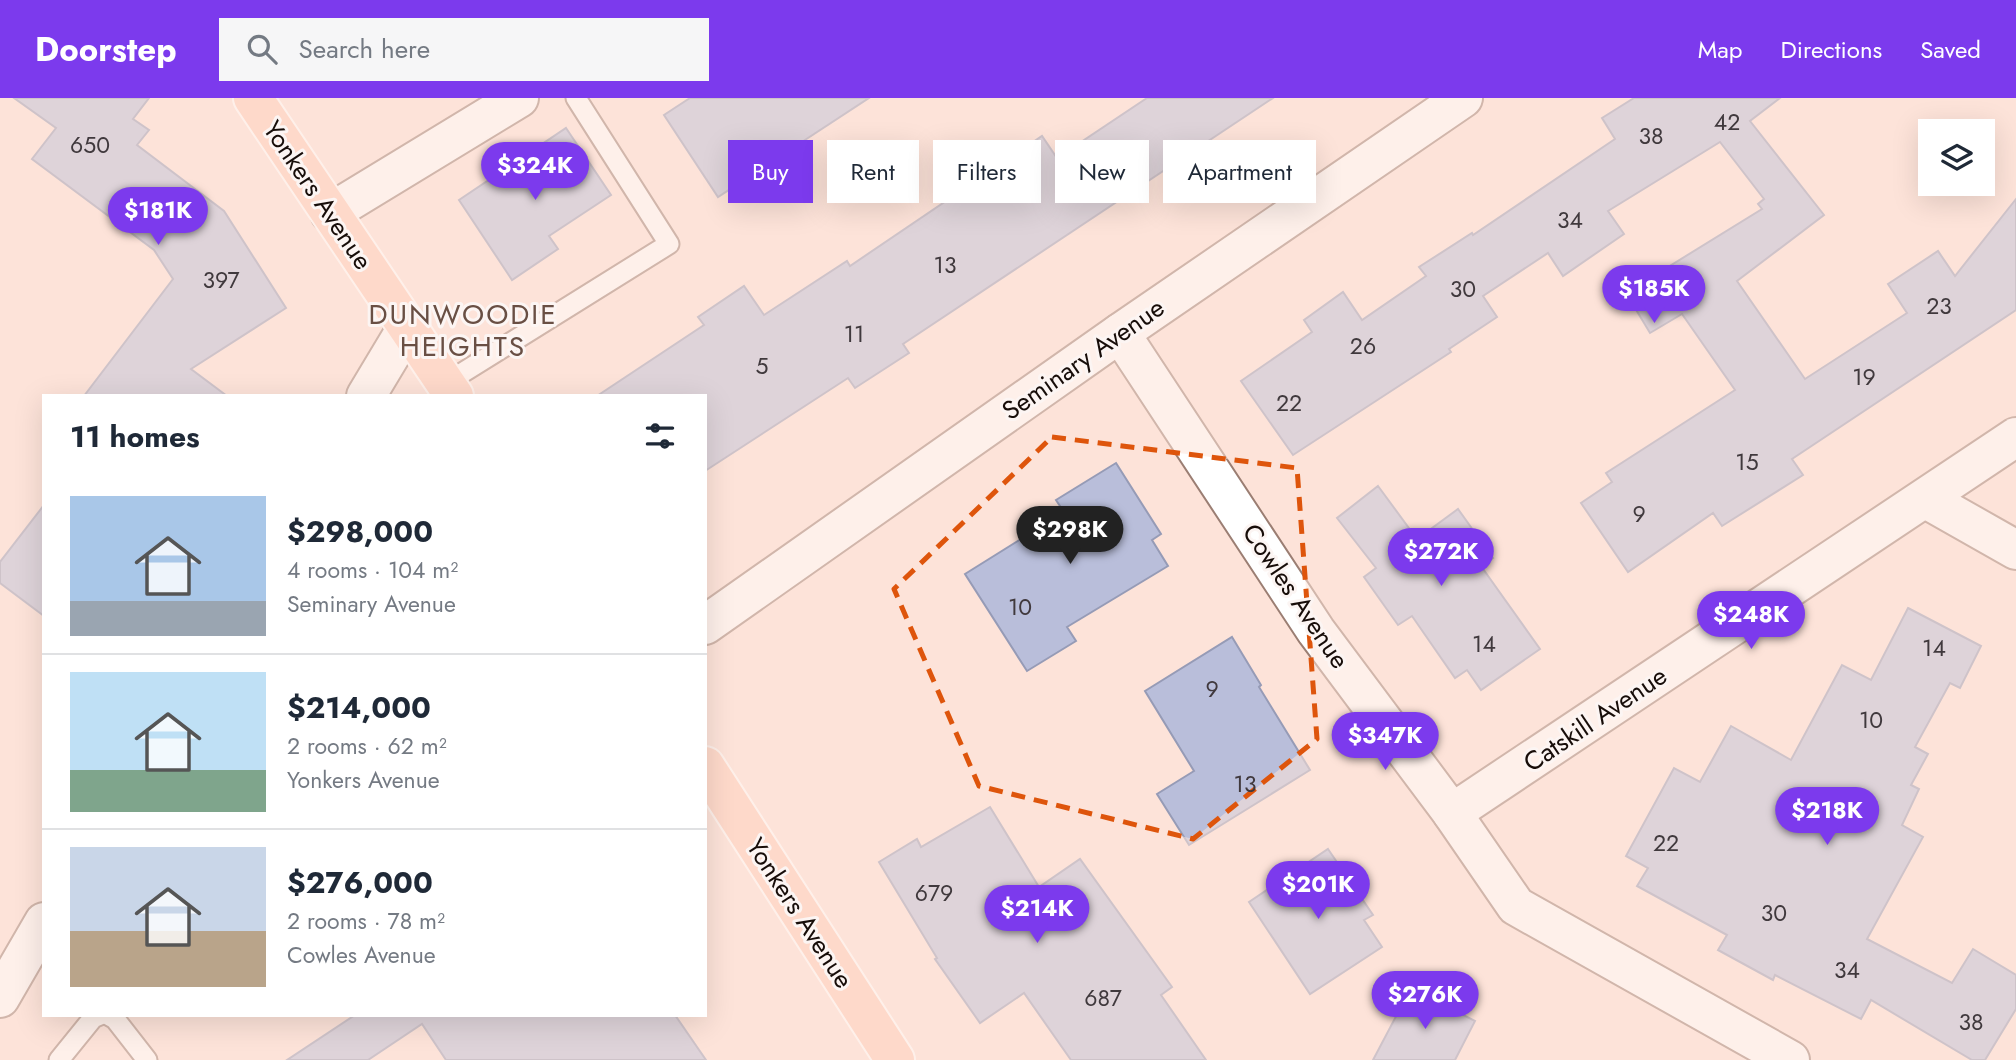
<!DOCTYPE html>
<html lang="en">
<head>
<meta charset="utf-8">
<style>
  body { margin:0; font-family:Jost,sans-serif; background:#f6f6f7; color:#1f2937; height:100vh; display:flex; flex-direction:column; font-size:26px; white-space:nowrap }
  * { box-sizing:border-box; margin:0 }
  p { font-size:23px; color:#747a83 }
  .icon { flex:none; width:38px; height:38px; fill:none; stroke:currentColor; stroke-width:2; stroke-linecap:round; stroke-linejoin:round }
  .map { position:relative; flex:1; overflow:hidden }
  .details { position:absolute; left:42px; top:296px; width:665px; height:623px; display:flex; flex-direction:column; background:#fff; border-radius:0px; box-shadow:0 7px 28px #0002 }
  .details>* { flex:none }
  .hud { position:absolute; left:728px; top:42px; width:665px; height:63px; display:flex; gap:14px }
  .controls { position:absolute; left:1918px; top:21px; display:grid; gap:14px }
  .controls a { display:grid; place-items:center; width:77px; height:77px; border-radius:0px; background:#fff; box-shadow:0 7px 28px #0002; font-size:35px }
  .price { position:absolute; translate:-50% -60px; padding:0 16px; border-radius:24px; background:#7c3aed; color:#fff; font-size:23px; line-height:46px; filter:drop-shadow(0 2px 4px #0008) }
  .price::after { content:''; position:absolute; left:50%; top:42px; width:21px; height:16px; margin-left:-10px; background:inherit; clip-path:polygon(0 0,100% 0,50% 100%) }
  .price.current { background:#222; color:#fff }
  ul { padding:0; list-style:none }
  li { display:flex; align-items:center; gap:21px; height:175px; padding:0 28px }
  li+li { border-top:2px solid #e0e1e3 }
  li span { display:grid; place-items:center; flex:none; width:196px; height:140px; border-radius:0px; color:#555 }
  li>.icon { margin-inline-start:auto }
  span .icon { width:84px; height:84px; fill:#fffc; stroke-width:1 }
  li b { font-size:30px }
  h2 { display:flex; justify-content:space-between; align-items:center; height:84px; padding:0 28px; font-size:30px }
  .chip { padding:0 24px; border-radius:0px; background:#fff; box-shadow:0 7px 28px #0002; font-size:24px; line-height:63px }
  .chip.current { background:#7c3aed; color:#fff }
  header { display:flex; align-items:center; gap:42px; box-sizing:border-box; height:98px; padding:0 35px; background:#7c3aed; color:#fff }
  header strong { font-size:33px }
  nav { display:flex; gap:38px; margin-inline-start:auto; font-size:24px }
  .search { width:490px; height:63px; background:#f6f6f7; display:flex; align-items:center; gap:18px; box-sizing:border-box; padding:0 24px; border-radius:0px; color:#747a83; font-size:26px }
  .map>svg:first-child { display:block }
</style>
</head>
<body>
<header>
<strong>Doorstep</strong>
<div class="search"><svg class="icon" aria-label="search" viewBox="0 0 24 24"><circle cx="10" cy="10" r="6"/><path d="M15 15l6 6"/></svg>Search here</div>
<nav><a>Map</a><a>Directions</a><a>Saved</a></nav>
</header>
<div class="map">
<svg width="2016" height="962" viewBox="0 0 2016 962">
  <rect width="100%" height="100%" fill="#fde3d9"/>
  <!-- building -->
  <g fill="#b9beda" stroke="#969bb6" stroke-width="2">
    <path d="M14 0H149L133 21 149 32 137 47 224 113 286 210 191 271 227 298H84L173 181 154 152 32 61 56 30Z"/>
    <path d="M690 0H869L718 99 664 17Z"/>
    <path d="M1147 0H1273L903 246 909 255 855 290 848 280 705 373V298H597L704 227 698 219 744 188 764 217 847 163 850 168 1042 38 1057 60Z"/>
    <path d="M1634 0H1780L1750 23 1824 117 1737 183 1805 281 1907 215 1888 186 1938 153 1955 178 2016 101V212L1792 361 1803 377 1722 428 1713 415 1628 474 1581 405 1612 384 1606 375 1735 292 1682 216 1650 235 1626 195 1762 111 1758 106 1764 101 1720 44 1608 113 1624 136 1563 178 1548 155 1483 198 1497 219 1449 251 1451 254 1293 357 1241 283 1312 234 1304 222 1343 194 1362 222 1426 178 1419 169 1472 135 1473 137 1615 41 1602 20Z"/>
    <path d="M566 30 611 97 549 138 558 151 512 182 459 102Z"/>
    <path d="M1116 365 1161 436 1152 442 1168 468 1067 529 1076 543 1027 573 965 476 1064 414 1056 402Z"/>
    <path d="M1378 388 1417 441 1458 411 1493 460 1481 468 1540 551 1481 592 1467 572 1455 580 1412 518 1398 527 1364 479 1376 470 1337 420Z"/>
    <path d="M44 407V518L0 485V464Z"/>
    <path d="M1908 510 1981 548 1960 590 1950 585 1915 649 1928 656 1911 687 1919 691 1902 727 1923 739 1867 841 1952 885 1973 851 2016 877V911L1985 962H1972L1871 902 1861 921 1775 877 1773 882 1718 852 1727 837 1637 788 1648 770 1626 758 1674 670 1700 684 1731 628 1791 662 1842 567 1871 582Z"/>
    <path d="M1232 539 1261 587 1259 589 1310 672 1189 747 1157 696 1194 673 1145 593Z"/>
    <path d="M990 709 1039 789 1080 761 1172 889 1161 897 1206 962H1071L1024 895 980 925 935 861 937 860 879 764 917 741 921 749Z"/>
    <path d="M1328 751 1373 817 1364 822 1382 849 1310 896 1249 804Z"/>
    <path d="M1411 890 1475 923 1455 962H1373Z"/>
    <path d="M355 917H675L706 962H446L422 926 368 962H287Z"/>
  </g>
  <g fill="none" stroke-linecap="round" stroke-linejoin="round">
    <!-- lane casing -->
    <g stroke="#9b7e73" stroke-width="23">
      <g id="lane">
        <path d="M446 285 669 146 576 0"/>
        <path d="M108 917 115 921 147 962"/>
        <path d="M59 962 93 920 100 917"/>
      </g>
    </g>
    <!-- street casing -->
    <g stroke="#9b7e73" stroke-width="42">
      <g id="street">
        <path d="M330 115 519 0"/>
        <path d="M1120 235 1316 533 1452 715 1516 808 1790 962"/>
        <path d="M1926 401 2016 452"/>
        <path d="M1452 715 2016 339"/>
      </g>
    </g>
    <!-- secondary casing -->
    <g stroke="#9b7e73" stroke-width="42">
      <g id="secondary">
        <path d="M366 298 408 228"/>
        <path d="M705 527 1120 235 1463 0"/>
        <path d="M0 900 44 824"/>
      </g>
    </g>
    <!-- primary casing -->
    <g stroke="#fff" stroke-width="42">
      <g id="primary">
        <path d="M253 0 454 298"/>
        <path d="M705 668 895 962"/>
      </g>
    </g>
    <!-- lane -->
    <use href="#lane" stroke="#fff" stroke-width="19"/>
    <!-- street -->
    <use href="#street" stroke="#fff" stroke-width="38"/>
    <!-- secondary -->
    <use href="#secondary" stroke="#fff" stroke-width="38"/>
    <!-- primary -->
    <use href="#primary" stroke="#fecdb9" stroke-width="38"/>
  </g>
  <!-- marked area -->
  <path d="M0 0H2016V962H0ZM1052 339 1297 370 1317 641 1193 741 979 688 894 491Z" fill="#fde3d9" fill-opacity=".55" fill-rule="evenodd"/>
  <path fill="none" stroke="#de550c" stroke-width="5" stroke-dasharray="14 9" stroke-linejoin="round" d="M1052 339 1297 370 1317 641 1193 741 979 688 894 491Z"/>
  <g text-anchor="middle" stroke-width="6" stroke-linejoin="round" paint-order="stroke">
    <!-- number labels -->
    <g font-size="23" fill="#40393d">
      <text x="1727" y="32">42</text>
      <text x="1651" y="46">38</text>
      <text x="90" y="55">650</text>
      <text x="1570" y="130">34</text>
      <text x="945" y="175">13</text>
      <text x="221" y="190">397</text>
      <text x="1463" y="199">30</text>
      <text x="1939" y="216">23</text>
      <text x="854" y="244">11</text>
      <text x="1363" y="256">26</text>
      <text x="762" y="276">5</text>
      <text x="1864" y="287">19</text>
      <text x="1289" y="313">22</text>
      <text x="1747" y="372">15</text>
      <text x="1639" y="424">9</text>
      <text x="1020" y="517">10</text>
      <text x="1484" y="554">14</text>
      <text x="1934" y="558">14</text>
      <text x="1212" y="599">9</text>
      <text x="1871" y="630">10</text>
      <text x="1245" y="694">13</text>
      <text x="1666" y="753">22</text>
      <text x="934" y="803">679</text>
      <text x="1774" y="823">30</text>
      <text x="1847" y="880">34</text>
      <text x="1103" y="908">687</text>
      <text x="1971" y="932">38</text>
    </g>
    <!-- street labels -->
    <g font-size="26" fill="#170d09" stroke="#fcf5f3">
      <text transform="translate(318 97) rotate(56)" y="9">Yonkers Avenue</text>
      <text transform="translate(1083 261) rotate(-35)" y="9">Seminary Avenue</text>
      <text transform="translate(1296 498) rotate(56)" y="9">Cowles Avenue</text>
      <text transform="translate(1595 621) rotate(-34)" y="9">Catskill Avenue</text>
      <text transform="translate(800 815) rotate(57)" y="9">Yonkers Avenue</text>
    </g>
    <!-- neighbourhood labels -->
    <g font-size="28" letter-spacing="2" fill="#694f44" stroke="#fcf5f3">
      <text x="463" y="226">DUNWOODIE<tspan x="463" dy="32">HEIGHTS</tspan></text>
    </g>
  </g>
</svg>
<div class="controls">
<a><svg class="icon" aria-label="layers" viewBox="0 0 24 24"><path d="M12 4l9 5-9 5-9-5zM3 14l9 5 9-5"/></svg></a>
</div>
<b class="price" style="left:535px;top:104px">$324K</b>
<b class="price" style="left:158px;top:149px">$181K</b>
<b class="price" style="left:1654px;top:227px">$185K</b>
<b class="price current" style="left:1070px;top:468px">$298K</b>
<b class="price" style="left:1441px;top:490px">$272K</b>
<b class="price" style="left:1751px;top:553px">$248K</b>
<b class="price" style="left:1385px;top:674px">$347K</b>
<b class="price" style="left:1827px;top:749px">$218K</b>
<b class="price" style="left:1318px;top:823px">$201K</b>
<b class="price" style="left:1037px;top:847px">$214K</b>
<b class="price" style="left:1425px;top:933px">$276K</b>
<div class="hud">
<a class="chip current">Buy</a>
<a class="chip">Rent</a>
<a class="chip">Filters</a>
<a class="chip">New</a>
<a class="chip">Apartment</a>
</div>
<section class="details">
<h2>11 homes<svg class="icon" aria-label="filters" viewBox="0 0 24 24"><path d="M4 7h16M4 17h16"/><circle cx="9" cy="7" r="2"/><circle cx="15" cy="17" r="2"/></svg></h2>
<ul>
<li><span style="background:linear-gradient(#a9c7e8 75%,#9aa5b1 0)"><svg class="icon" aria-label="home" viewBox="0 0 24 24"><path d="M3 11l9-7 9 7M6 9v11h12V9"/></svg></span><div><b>$298,000</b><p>4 rooms · 104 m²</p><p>Seminary Avenue</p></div></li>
<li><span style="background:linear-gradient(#bfe0f5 70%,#7fa58c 0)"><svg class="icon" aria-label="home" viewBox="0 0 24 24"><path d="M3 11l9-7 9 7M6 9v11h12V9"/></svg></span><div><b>$214,000</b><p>2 rooms · 62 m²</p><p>Yonkers Avenue</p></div></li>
<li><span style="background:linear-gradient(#c9d6e8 60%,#b9a48a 0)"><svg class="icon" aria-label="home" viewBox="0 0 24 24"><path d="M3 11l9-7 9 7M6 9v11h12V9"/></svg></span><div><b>$276,000</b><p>2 rooms · 78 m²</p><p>Cowles Avenue</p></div></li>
</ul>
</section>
</div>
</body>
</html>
